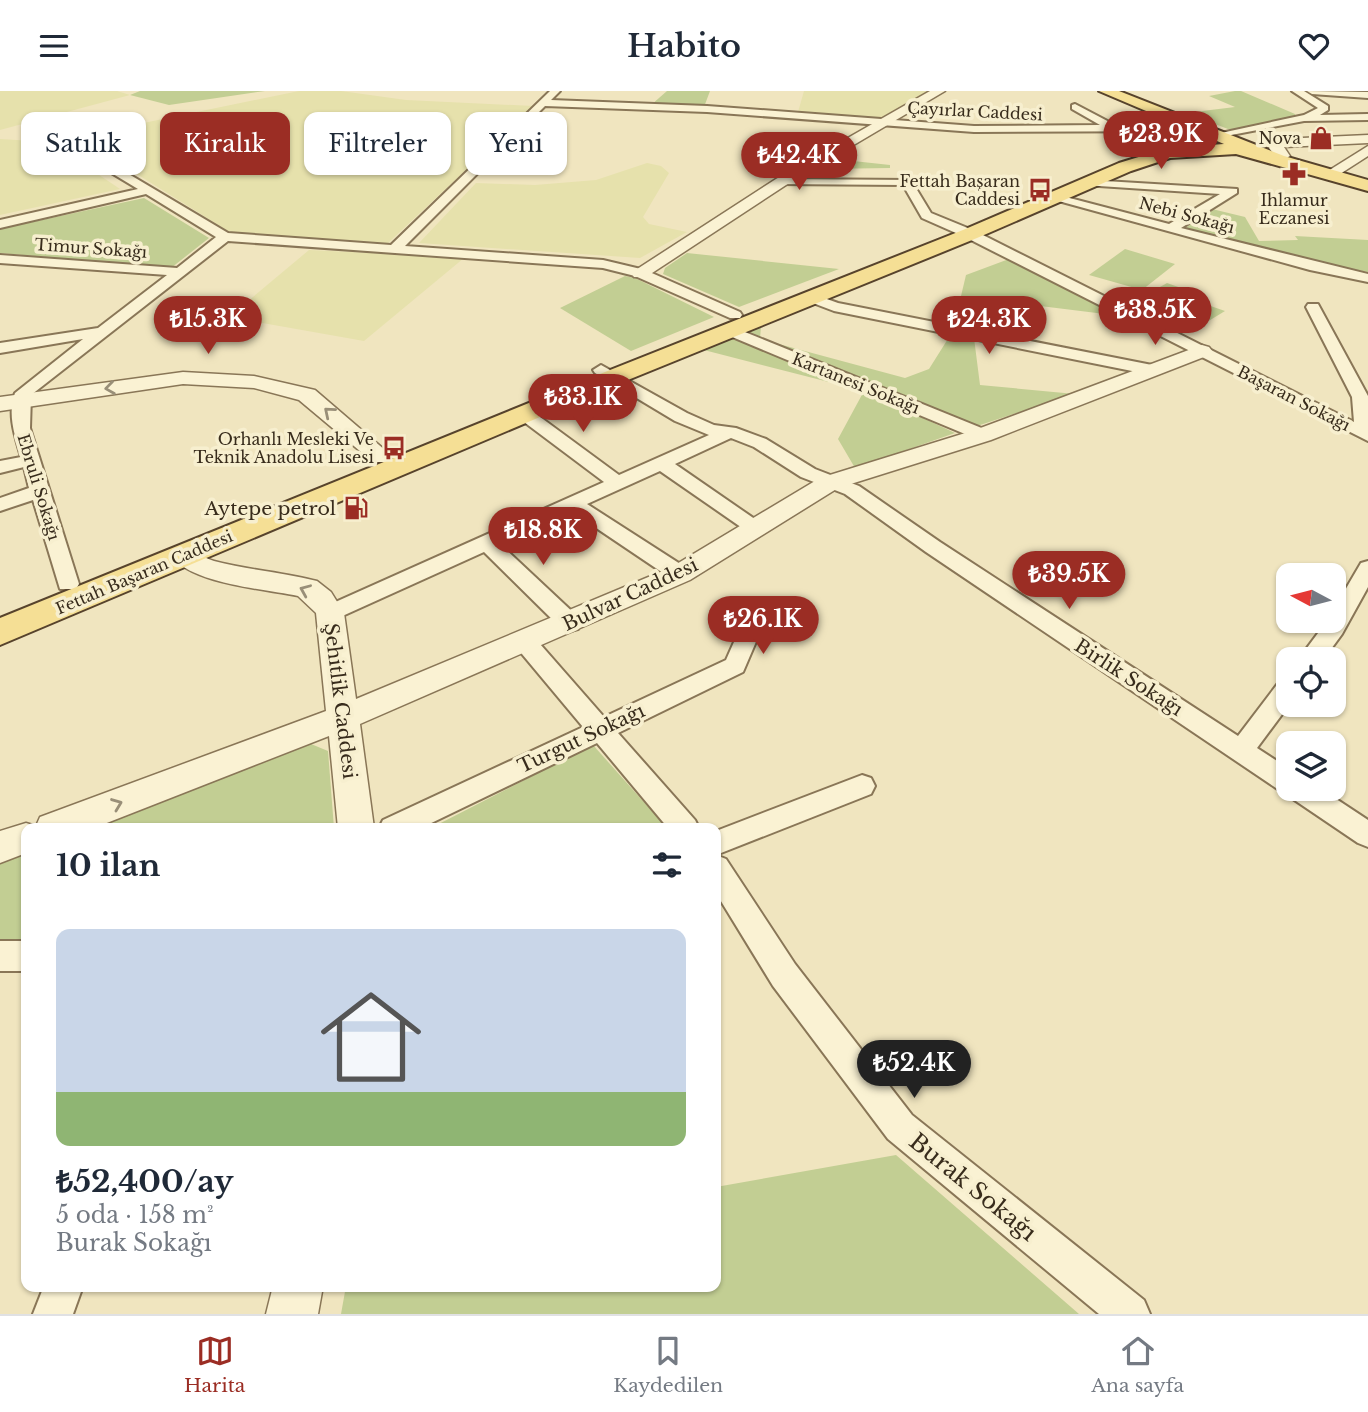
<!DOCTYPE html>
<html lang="tr">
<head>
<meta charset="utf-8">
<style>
  body { margin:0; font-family:"Libre Baskerville",serif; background:#f6f6f7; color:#1f2937; height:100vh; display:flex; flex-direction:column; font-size:26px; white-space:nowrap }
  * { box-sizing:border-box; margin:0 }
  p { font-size:23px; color:#747a83 }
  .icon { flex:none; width:38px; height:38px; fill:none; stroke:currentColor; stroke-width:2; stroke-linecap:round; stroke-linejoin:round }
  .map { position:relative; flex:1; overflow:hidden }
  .details { position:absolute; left:21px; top:732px; width:700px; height:469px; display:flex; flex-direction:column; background:#fff; border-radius:14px; box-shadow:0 2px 5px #0004 }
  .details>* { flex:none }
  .banner { position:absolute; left:21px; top:21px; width:700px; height:63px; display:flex; gap:14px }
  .needle { width:46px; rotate:277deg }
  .buttons { position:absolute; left:1276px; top:472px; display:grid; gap:14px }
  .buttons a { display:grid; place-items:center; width:70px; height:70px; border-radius:14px; background:#fff; box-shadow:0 2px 5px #0004; font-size:35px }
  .price { position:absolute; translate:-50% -60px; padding:0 16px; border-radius:24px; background:#9b2d24; color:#fff; font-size:23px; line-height:46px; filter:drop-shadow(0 2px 4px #0008) }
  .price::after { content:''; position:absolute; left:50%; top:42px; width:21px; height:16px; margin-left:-10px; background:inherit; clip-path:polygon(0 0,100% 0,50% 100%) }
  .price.selected { background:#222; color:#fff }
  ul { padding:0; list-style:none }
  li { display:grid; align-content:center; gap:14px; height:371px; padding:0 35px }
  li+li { border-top:2px solid #e0e1e3 }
  li span { display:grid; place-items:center; height:217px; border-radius:14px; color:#555 }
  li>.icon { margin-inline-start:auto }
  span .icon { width:126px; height:126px; fill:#fffc; stroke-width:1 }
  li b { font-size:30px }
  h2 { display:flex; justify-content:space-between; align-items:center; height:84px; padding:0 35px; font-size:30px }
  .pill { padding:0 24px; border-radius:14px; background:#fff; box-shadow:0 2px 5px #0004; font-size:24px; line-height:63px }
  .pill.selected { background:#9b2d24; color:#fff }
  header { display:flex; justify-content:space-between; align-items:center; height:91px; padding:0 35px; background:#fff; font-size:32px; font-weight:600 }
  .dock { display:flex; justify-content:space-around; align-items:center; height:98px; border-top:2px solid #e0e1e3; background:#fff; font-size:19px; color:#747a83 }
  .dock a { display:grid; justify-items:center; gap:4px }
  .dock .selected { color:#9b2d24 }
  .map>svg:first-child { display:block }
</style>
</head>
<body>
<header><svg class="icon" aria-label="menu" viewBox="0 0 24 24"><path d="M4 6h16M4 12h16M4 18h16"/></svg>Habito<svg class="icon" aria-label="heart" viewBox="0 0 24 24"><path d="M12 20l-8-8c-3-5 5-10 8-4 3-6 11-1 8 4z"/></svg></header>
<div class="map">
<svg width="1368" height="1223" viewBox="0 0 1368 1223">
  <rect width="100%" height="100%" fill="#f0e5bf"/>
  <!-- farmland -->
  <g fill="#e6e1ac">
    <path d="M0 0H117L130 4 0 39Z"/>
    <path d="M299 0H341L406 9 534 15 387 153 231 142 81 48 95 42Z"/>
    <path d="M804 0H931L881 28 798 21Z"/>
    <path d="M0 48 50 51 120 98 0 124Z"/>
    <path d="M647 72 661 75 669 82 643 126 649 133 687 141 640 167 419 152 476 92 535 94 596 89Z"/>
    <path d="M309 159 392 163 464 167 364 250 229 226Z"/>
  </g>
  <!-- green -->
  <g fill="#c2ce93">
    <path d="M140 0H265L169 14 130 4Z"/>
    <path d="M667 0H710L704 16 651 14Z"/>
    <path d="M1235 0H1241L1295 23 1296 27 1237 38H1228L1186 22 1235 16 1209 5Z"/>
    <path d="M835 68 890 74V77L823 78 825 89 799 88Z"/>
    <path d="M144 107 209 147 171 177 0 162V138Z"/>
    <path d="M1212 118 1245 126 1259 150 1298 149 1295 145 1368 149V181L1327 173 1184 138Z"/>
    <path d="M1125 158 1175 173 1142 199 1089 184Z"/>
    <path d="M687 162 839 178 739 216 663 183 665 177Z"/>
    <path d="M1009 168 1121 225 961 205 966 184Z"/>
    <path d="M625 185 635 187 714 226 631 260 560 217Z"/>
    <path d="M1167 192 1198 203 1166 221 1135 210Z"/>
    <path d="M1199 211 1225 220 1202 234 1175 225Z"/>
    <path d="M761 235 760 248 905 287 929 278 951 243 974 247 980 294 1075 303 974 336 744 243Z"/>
    <path d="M732 246 865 300 955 342 855 377 838 348 864 300 700 258Z"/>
    <path d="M311 653 328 660 334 737H89Z"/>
    <path d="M593 654 667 737H431Z"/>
    <path d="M26 761V848L0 849V771Z"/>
    <path d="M896 1064 1079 1223H341L346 1195H716V1096Z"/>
  </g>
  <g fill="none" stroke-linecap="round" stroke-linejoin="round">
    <!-- minor casing -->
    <g stroke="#897657" stroke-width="4">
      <g id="minor">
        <path d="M550 0H560L551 9 707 15 974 35 1100 34 1072 18V14L1075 13 1115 34H1195L1200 37 1195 40 974 41 707 21 545 15 405 155 603 169 645 179 740 221 742 224 740 227H730L635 185 603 177 228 150 31 304 30 337 79 493 76 498H60L33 409 0 420V407L29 397 24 376 0 382V370L21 366C15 345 7 323 15 302L83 248 0 262V252L98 237 167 184 0 172V164L177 177 216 146 146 103 0 137V129L138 98 55 48V44H63L228 142 391 154Z"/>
        <path d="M1292 0H1304L1328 15V19L1320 24 1368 23V29L1304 30 1226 45 1221 42 1304 24 1318 17Z"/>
        <path d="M1307 0 1368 1V7L1312 3Z"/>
        <path d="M781 88 911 89 931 122 975 140 1354 331 1352 306 1306 216 1308 213H1318L1368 305V350L965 146 922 127 903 94 777 93V89Z"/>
        <path d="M1088 89 1237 98V102L1181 137 1368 183V191L1310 179 1033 103 1039 99 1169 133 1220 103 1084 94V90Z"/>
        <path d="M810 202 838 212 1152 274 1160 279 1152 284 834 220 805 209 803 206 805 203Z"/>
        <path d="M730 235 989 340 992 344 989 348H977L725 243 722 240Z"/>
        <path d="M601 274 687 322 714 334 736 337 766 348 815 378 859 395 940 451 1238 645 1279 591 1288 588 1289 614 1257 657 1288 677V698H1321L1368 729V756L1358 752 1290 706 1288 702 1279 699 926 461 845 403 801 386 754 356 731 347 675 373 762 433 765 437 762 441H748L660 380 587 413 688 478 691 483 688 488H672L571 420 500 453 578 526 581 532 578 538 570 540 562 538 484 461 338 527 330 530 322 527 319 522 322 517 604 391 520 328 517 324 520 320H532L619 384 709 344 675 330 595 282 593 279Z"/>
        <path d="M1368 470V496L1342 543 1323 569H1298L1327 530H1334V518L1361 472Z"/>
        <path d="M750 531 758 533 761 539 743 581 618 642 695 729 699 737H668L597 652 421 737H379L383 729 583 636 517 557 514 551 517 545 525 543 533 545 604 626 726 569 742 533Z"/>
        <path d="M862 684 871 687 875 695 871 703 716 764V740Z"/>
        <path d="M716 764 726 768 795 873 912 1024 1144 1209 1150 1223H1099L888 1048 773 895 716 802Z"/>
        <rect x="0" y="850" width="26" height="30"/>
        <path d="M44 1195H83L73 1223H33Z"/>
      </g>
    </g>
    <!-- tertiary casing -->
    <g stroke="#897657" stroke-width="3">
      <g id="tertiary">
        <path d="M930 0H945L786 94 646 186H634L631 182 776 88Z"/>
        <path d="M1368 44V52L1284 56 1290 65 1283 69 1278 68 1269 57 1275 49 1280 48Z"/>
        <path d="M1368 55V65L1340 83 1335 84 1328 80Z"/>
        <path d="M1202 254 1209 256 1212 260 1209 264 991 349 838 397 690 489 360 633 374 737H338L329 645 94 737H26V762L0 772V740L26 732 36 735 40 726 326 620 316 522 298 505C265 498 190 493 171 464L175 458C193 453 198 466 214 470 248 479 283 481 317 490L331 501 344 522 356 608 670 477 820 387 975 339Z"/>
        <path d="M183 281 254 285 315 299 393 366 389 371H373L299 309 254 297 183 293 0 320V306Z"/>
        <path d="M273 1195H323L318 1223H266Z"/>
      </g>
    </g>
    <!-- primary casing -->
    <g stroke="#57432c" stroke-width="4">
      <path id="primary" d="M1099 0H1119L1284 65 1368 89V100L1236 63 1170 67 1131 80 977 147 623 291 0 554V527L605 281 963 139 1119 72 1168 57 1224 53Z"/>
    </g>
    <!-- minor -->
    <use href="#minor" fill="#faf2d3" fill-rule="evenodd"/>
    <!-- tertiary -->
    <use href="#tertiary" fill="#faf2d3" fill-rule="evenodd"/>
    <!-- primary -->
    <use href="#primary" fill="#f5df95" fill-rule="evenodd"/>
  </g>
  <!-- one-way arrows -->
  <defs><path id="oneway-chevron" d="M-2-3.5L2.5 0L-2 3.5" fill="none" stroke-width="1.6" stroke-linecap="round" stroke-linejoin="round" transform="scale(1.75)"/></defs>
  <g stroke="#998f78">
    <use href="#oneway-chevron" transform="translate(110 297) rotate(172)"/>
    <use href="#oneway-chevron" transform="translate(329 321) rotate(-140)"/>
    <use href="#oneway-chevron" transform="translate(305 499) rotate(-157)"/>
    <use href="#oneway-chevron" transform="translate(117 713) rotate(-21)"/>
  </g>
  <!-- icons -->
  <defs>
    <g id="shop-bare" transform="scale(1.89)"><path d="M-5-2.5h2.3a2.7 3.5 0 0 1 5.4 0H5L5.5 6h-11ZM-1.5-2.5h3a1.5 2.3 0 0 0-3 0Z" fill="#9b2d24" stroke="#f7efcf" stroke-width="2.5" paint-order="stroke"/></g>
    <g id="pharmacy-bare" transform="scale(1.89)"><path d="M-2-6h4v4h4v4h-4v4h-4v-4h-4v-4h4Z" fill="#9b2d24" stroke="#f7efcf" stroke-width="2.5" paint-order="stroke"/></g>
    <g id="bus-bare" transform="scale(1.89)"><path d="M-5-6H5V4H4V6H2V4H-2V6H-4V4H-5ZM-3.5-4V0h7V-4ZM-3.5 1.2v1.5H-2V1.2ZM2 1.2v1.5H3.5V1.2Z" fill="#9b2d24" stroke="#f7efcf" stroke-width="2.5" paint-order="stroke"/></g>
    <g id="fuel-bare" transform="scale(1.89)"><path d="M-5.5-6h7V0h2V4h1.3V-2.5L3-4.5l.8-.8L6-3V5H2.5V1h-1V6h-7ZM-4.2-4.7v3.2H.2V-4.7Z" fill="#9b2d24" stroke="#f7efcf" stroke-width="2.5" paint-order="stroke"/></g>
  </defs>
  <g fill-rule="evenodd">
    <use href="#shop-bare" x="1321" y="47"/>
    <use href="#pharmacy-bare" x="1294" y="83"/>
    <use href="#bus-bare" x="1040" y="99"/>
    <use href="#bus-bare" x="394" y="357"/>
    <use href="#fuel-bare" x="356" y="417"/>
  </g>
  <g text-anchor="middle" stroke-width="7" stroke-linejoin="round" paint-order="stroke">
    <!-- far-street labels -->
    <g font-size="16" fill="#382c1c" stroke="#f7efcf">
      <text transform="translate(975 20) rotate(3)" y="6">Çayırlar Caddesi</text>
      <text transform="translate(1187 124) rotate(15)" y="6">Nebi Sokağı</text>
      <text transform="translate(91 157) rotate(4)" y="6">Timur Sokağı</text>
      <text transform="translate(856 292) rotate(22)" y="6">Kartanesi Sokağı</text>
      <text transform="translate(1294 307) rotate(27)" y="6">Başaran Sokağı</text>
      <text transform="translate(39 396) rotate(73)" y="6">Ebruli Sokağı</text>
      <text transform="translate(144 481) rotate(-23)" y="6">Fettah Başaran Caddesi</text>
    </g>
    <!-- far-poi labels -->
    <g font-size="16" fill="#382c1c" stroke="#f7efcf" text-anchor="end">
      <text x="1301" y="53">Nova</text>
      <text x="1020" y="96">Fettah Başaran<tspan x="1020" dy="18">Caddesi</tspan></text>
      <text x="1294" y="115" text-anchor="middle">Ihlamur<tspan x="1294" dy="18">Eczanesi</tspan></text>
      <text x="374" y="354">Orhanlı Mesleki Ve<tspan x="374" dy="18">Teknik Anadolu Lisesi</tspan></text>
    </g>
    <!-- poi labels -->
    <g font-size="19" fill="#382c1c" stroke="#f7efcf" text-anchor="end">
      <text x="336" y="424">Aytepe petrol</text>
    </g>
    <!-- street labels -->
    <g font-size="19" fill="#382c1c" stroke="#f7efcf">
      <text transform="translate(630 503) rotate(-25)" y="7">Bulvar Caddesi</text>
      <text transform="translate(1129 586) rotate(33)" y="7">Birlik Sokağı</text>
      <text transform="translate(341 610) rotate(83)" y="7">Şehitlik Caddesi</text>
      <text transform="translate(581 647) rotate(-25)" y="7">Turgut Sokağı</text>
    </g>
    <!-- near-street labels -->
    <g font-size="23" fill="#382c1c" stroke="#f7efcf">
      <text transform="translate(973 1096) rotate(39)" y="8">Burak Sokağı</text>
    </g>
  </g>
</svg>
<div class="buttons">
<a><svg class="needle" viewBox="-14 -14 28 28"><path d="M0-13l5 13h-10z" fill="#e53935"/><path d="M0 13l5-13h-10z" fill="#747a83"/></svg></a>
<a><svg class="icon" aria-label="locate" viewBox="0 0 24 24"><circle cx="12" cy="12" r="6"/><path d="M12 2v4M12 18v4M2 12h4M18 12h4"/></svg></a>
<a><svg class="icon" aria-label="layers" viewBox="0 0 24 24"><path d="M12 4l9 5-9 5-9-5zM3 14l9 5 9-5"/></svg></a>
</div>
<b class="price" style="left:1161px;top:80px">₺23.9K</b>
<b class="price" style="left:799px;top:101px">₺42.4K</b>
<b class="price" style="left:1155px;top:256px">₺38.5K</b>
<b class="price" style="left:208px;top:265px">₺15.3K</b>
<b class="price" style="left:989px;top:265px">₺24.3K</b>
<b class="price" style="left:583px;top:343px">₺33.1K</b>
<b class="price" style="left:543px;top:476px">₺18.8K</b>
<b class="price" style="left:1069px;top:520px">₺39.5K</b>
<b class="price" style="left:763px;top:565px">₺26.1K</b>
<b class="price selected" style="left:914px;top:1009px">₺52.4K</b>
<div class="banner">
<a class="pill">Satılık</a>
<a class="pill selected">Kiralık</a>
<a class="pill">Filtreler</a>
<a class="pill">Yeni</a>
</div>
<section class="details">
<h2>10 ilan<svg class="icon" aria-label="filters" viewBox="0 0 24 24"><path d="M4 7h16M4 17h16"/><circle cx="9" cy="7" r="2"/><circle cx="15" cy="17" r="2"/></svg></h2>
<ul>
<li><span style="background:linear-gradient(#c9d6e8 75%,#8fb573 0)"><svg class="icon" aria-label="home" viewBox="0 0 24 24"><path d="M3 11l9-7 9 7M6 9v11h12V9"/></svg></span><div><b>₺52,400/ay</b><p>5 oda · 158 m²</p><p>Burak Sokağı</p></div></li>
</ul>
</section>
</div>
<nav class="dock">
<a class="selected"><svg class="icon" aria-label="map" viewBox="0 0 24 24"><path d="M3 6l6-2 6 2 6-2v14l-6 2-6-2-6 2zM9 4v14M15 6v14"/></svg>Harita</a>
<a><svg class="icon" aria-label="saved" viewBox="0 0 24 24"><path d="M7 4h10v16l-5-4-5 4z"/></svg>Kaydedilen</a>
<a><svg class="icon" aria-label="home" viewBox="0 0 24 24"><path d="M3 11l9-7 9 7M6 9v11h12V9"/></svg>Ana sayfa</a>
</nav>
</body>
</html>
